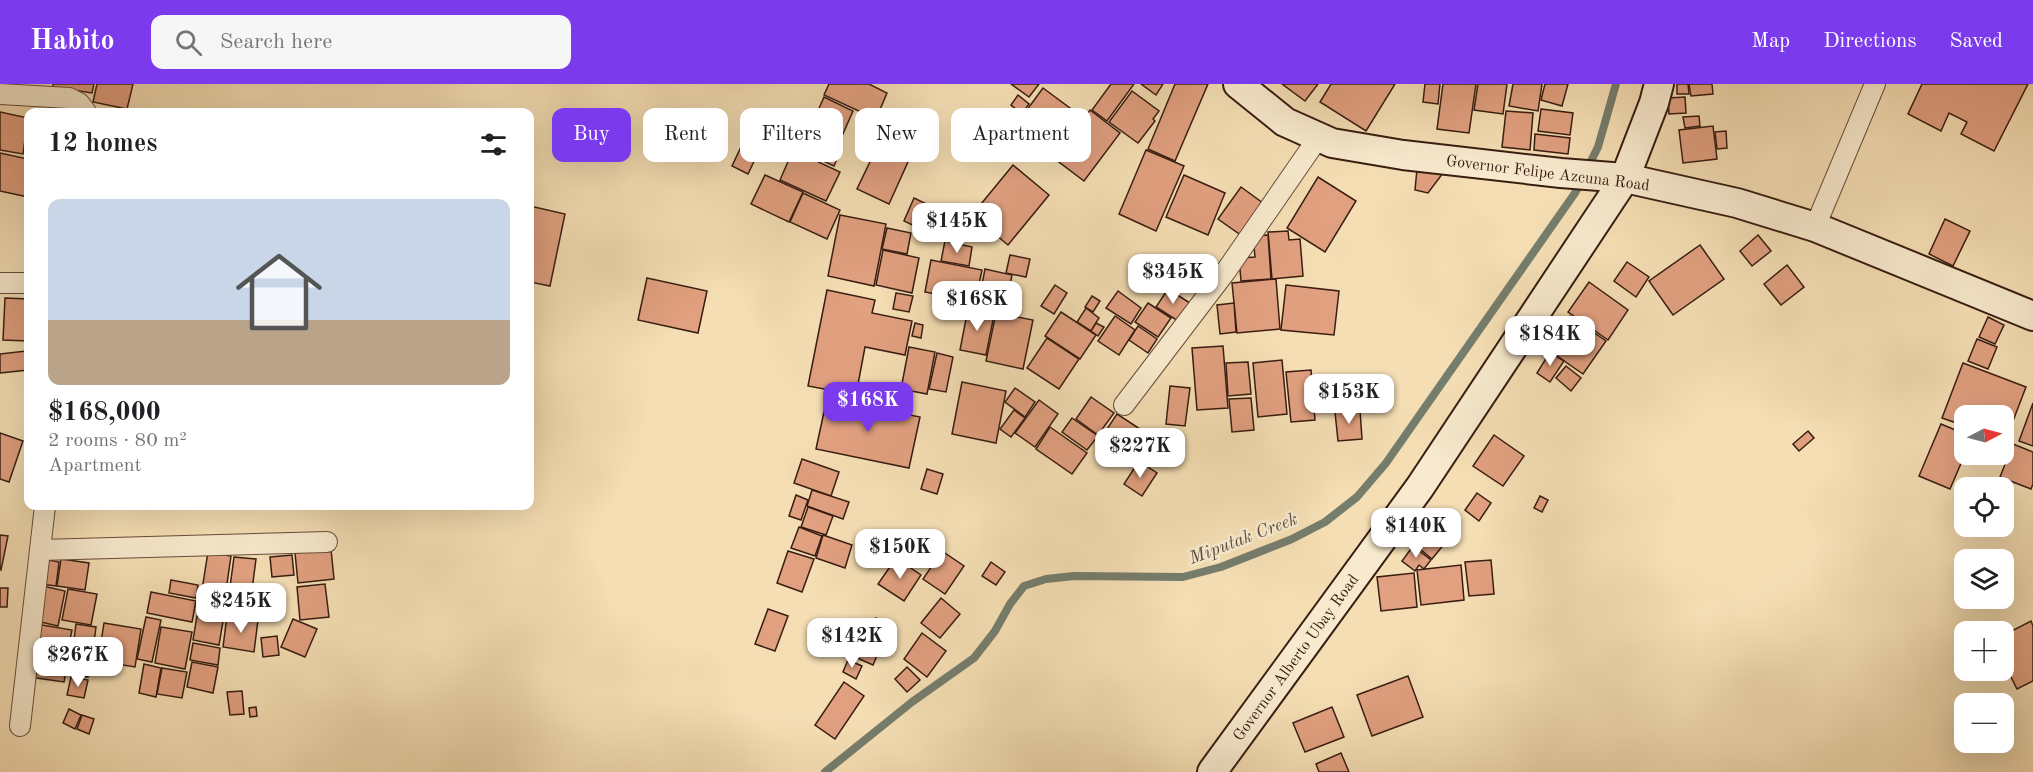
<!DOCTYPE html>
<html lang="en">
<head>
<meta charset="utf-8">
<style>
  body { margin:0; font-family:"Old Standard TT",serif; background:#f6f6f6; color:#202124; height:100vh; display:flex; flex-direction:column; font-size:22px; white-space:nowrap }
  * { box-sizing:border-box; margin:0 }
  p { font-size:20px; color:#757577 }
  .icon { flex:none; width:33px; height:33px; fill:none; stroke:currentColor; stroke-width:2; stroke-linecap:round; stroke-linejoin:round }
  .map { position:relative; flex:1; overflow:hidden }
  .details { position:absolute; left:24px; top:24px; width:510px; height:402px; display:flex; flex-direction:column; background:#fff; border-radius:12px; box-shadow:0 6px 24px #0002 }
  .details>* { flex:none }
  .hud { position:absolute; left:552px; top:24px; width:570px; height:54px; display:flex; gap:12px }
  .needle { width:39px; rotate:84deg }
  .buttons { position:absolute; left:1954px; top:321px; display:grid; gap:12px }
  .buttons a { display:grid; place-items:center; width:60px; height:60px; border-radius:12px; background:#fff; box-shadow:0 6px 24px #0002; font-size:30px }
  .price { position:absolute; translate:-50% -51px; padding:0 14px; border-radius:12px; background:#fff; color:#222; font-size:20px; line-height:39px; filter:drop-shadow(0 2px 3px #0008) }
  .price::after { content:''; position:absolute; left:50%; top:36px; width:18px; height:14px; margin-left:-9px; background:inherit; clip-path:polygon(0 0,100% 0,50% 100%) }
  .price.selected { background:#7c3aed; color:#fff }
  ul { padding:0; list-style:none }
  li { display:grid; align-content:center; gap:12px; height:318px; padding:0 24px }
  li span { display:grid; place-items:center; height:186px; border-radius:12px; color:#555 }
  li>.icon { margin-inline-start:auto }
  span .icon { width:108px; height:108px; fill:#fffc; stroke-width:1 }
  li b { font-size:26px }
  h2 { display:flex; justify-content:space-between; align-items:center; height:72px; padding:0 24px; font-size:26px }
  .tag { padding:0 21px; border-radius:12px; background:#fff; box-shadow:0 6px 24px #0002; font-size:21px; line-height:54px }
  .tag.selected { background:#7c3aed; color:#fff }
  header { display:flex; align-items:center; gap:36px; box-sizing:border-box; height:84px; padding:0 30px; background:#7c3aed; color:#fff }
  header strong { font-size:28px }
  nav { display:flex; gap:33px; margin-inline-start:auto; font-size:21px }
  .search { width:420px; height:54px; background:#f6f6f6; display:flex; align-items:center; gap:15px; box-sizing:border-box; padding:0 21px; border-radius:12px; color:#757577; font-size:22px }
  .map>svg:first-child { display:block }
</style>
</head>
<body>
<header>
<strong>Habito</strong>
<div class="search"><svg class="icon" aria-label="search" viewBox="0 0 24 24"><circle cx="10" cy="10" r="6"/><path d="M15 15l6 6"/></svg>Search here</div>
<nav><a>Map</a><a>Directions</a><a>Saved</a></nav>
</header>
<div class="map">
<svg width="2033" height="688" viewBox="0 0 2033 688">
  <rect width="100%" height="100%" fill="#f5deb4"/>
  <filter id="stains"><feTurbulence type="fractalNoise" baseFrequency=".00333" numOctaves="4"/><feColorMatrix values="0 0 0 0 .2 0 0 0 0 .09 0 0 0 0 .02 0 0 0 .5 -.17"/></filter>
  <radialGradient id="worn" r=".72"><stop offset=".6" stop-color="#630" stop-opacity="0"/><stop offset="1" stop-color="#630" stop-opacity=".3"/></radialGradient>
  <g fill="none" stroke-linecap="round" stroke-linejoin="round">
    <!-- stream -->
    <g stroke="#757d6c" stroke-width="8">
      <path d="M1587 85 1598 63 1616 0"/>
      <path d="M825 688 912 618 974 574 995 547 1010 520 1024 502 1046 495 1074 492 1183 493 1221 483 1292 455 1325 438 1357 413 1386 379 1575 109 1582 96"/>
    </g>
  </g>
  <!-- building -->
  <g fill="#e1a080" stroke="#381d11" stroke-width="1.5">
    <path d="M53 0H94L92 9 53 3Z"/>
    <path d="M97 0H133L127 25 93 18Z"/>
    <path d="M829 0H869L887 9 876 35 824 11Z"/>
    <path d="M1011 0H1039L1029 13Z"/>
    <path d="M1111 0H1134L1107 37 1092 26Z"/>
    <path d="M1141 0H1163L1156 11Z"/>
    <path d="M1175 0H1208L1175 77 1148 65Z"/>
    <path d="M1282 0H1318L1305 17Z"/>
    <path d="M1331 0H1395L1366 47 1320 18Z"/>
    <path d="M1425 0H1440L1438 20 1423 18Z"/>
    <path d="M1443 0H1476L1469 49 1437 45Z"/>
    <path d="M1478 0H1507L1503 30 1474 26Z"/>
    <path d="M1513 0H1542L1538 27 1509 22Z"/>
    <path d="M1545 0H1568L1562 22 1541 16Z"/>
    <path d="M1677 0H1688L1689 10H1677Z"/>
    <path d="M1689 0H1712L1713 10 1691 12Z"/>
    <path d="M1922 0H2028L1994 67 1961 50 1967 38 1949 29 1941 47 1908 30Z"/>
    <path d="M1043 4 1082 33 1057 67 1018 38Z"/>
    <path d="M1132 7 1159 27 1153 35 1155 37 1138 59 1109 38Z"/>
    <path d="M1018 11 1029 20 1022 30 1011 21Z"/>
    <path d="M824 13 853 27 842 52 813 38Z"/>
    <path d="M1685 13 1686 29 1669 30 1668 14Z"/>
    <path d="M1541 25 1573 29 1570 51 1538 47Z"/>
    <path d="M1090 26 1120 49 1084 97 1055 75Z"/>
    <path d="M1506 27 1533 29 1530 66 1502 63Z"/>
    <path d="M0 28 28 34 23 70 0 66Z"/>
    <path d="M1699 32 1700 42 1685 44 1683 33Z"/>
    <path d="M1713 42 1717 75 1683 79 1679 46Z"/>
    <path d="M1726 47 1727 64 1717 65 1715 48Z"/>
    <path d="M1535 50 1570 54 1568 70 1534 66Z"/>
    <path d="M823 54 842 63 834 82 814 73Z"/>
    <path d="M881 55 912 69 889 120 857 105Z"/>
    <path d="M741 63 757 71 748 90 732 82Z"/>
    <path d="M793 66 840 88 826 117 780 96Z"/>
    <path d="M1146 66 1184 82 1156 147 1119 130Z"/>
    <path d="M0 69 28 75V113L0 107Z"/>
    <path d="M1013 81 1049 111 1008 161 972 131Z"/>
    <path d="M1417 85 1443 89 1428 109 1415 106Z"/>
    <path d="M765 91 803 108 789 138 751 120Z"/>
    <path d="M1184 91 1225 109 1208 151 1166 133Z"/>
    <path d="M1318 93 1356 117 1325 168 1287 144Z"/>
    <path d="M1241 103 1267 122 1245 154 1218 135Z"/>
    <path d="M803 109 840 126 827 155 790 138Z"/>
    <path d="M914 114 935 124 925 147 904 137Z"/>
    <path d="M530 122 565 130 550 202 530 198Z"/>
    <path d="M840 131 886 140 874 202 828 192Z"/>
    <path d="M1945 135 1970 147 1953 182 1929 170Z"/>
    <path d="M887 144 911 149 907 170 882 165Z"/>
    <path d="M1288 147 1289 156 1300 155 1303 192 1272 195 1268 148Z"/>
    <path d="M1268 151 1271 195 1241 197 1239 174 1255 173 1253 152Z"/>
    <path d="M1758 151 1771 167 1752 182 1740 167Z"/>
    <path d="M945 157 972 163 969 182 941 177Z"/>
    <path d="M1700 161 1724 195 1673 231 1649 197Z"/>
    <path d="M883 166 919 174 912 209 876 201Z"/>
    <path d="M1010 171 1030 175 1026 193 1006 189Z"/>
    <path d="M931 176 982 186 975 218 925 208Z"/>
    <path d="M1627 178 1649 193 1636 213 1614 197Z"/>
    <path d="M1787 181 1804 203 1781 221 1764 200Z"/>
    <path d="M985 185 1012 191 1005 226 978 221Z"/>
    <path d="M647 194 707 207 698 249 638 236Z"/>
    <path d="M1276 195 1280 245 1237 249 1232 199Z"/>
    <path d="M1589 198 1628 226 1608 256 1568 228Z"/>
    <path d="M1055 201 1067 209 1054 230 1041 222Z"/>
    <path d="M1286 201 1339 207 1334 251 1281 246Z"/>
    <path d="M1168 205 1190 219 1178 237 1156 223Z"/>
    <path d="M827 206 875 216 872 229 912 237 905 271 865 263 856 311 808 302Z"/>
    <path d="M1118 207 1141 224 1131 240 1106 224Z"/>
    <path d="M896 209 913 212 909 228 893 225Z"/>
    <path d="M1092 212 1100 217 1093 228 1085 223Z"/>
    <path d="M5 214 28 215V257L3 256Z"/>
    <path d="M956 218 967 220 964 233 953 231Z"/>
    <path d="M1148 219 1171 234 1158 253 1135 238Z"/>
    <path d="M1234 219 1236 248 1220 250 1217 221Z"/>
    <path d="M1086 224 1099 234 1091 247 1077 238Z"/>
    <path d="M968 225 994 231 986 271 960 266Z"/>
    <path d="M1061 228 1096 251 1080 275 1045 252Z"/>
    <path d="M996 229 1033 236 1023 285 986 277Z"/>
    <path d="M1115 232 1135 246 1119 271 1098 257Z"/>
    <path d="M1570 232 1606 257 1583 290 1547 265Z"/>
    <path d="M1988 233 2004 241 1995 260 1979 253Z"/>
    <path d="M915 239 923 241 921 254 912 252Z"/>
    <path d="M1096 239 1104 243 1098 252 1091 247Z"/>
    <path d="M1138 242 1157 255 1148 269 1129 256Z"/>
    <path d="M1047 254 1079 275 1059 305 1027 284Z"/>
    <path d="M1977 255 1997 263 1988 285 1968 277Z"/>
    <path d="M1223 262 1228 324 1197 326 1192 264Z"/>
    <path d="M909 263 935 268 927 310 901 305Z"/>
    <path d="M26 267 28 286 0 289V270Z"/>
    <path d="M1550 268 1564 277 1550 298 1537 289Z"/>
    <path d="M937 269 953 273 946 308 929 305Z"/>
    <path d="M1282 276 1287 330 1258 333 1253 279Z"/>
    <path d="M1248 278 1251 310 1228 312 1226 279Z"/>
    <path d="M1963 279 2026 303 2005 358 2004 332H1965V342L1942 334Z"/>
    <path d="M1566 282 1581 294 1571 307 1556 294Z"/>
    <path d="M1311 286 1315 336 1291 338 1286 288Z"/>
    <path d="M962 298 1006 307 996 359 952 350Z"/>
    <path d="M1170 302 1190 304 1185 342 1166 340Z"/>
    <path d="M1015 304 1035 318 1025 333 1005 318Z"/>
    <path d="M1091 313 1114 329 1098 351 1076 335Z"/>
    <path d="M827 314 920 333 909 384 816 365Z"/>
    <path d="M1251 314 1254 346 1232 348 1229 315Z"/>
    <path d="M1039 316 1058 330 1035 363 1015 349Z"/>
    <path d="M2033 319V362L2019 357Z"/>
    <path d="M1014 326 1025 334 1011 353 1000 345Z"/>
    <path d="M1360 326 1362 355 1338 357 1335 328Z"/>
    <path d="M1117 330 1140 345 1129 363 1105 348Z"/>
    <path d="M1072 334 1098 352 1087 366 1062 348Z"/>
    <path d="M1941 340 1965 350V370L1950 405 1919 392Z"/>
    <path d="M1050 343 1087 369 1072 390 1036 365Z"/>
    <path d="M1808 347 1814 354 1799 367 1793 360Z"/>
    <path d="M0 349 23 357 9 398 0 395Z"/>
    <path d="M1494 351 1524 372 1503 402 1473 382Z"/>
    <path d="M2013 360 2033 368V400L2031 405 2000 393Z"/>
    <path d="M802 375 839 388 831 412 794 399Z"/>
    <path d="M1139 377 1157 389 1142 412 1124 400Z"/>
    <path d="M927 385 943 390 937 410 921 405Z"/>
    <path d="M812 406 849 418 843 435 807 422Z"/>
    <path d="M1477 409 1491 419 1479 437 1465 426Z"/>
    <path d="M796 411 808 416 801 436 789 432Z"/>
    <path d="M1540 412 1548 416 1542 428 1534 424Z"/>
    <path d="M808 423 833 432 826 451 801 443Z"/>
    <path d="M799 443 822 452 815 472 791 464Z"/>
    <path d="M1427 444 1445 459 1432 475 1414 460Z"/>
    <path d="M0 451 8 452 1 486 0 485Z"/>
    <path d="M823 451 852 461 845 484 816 474Z"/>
    <path d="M1413 462 1431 476 1424 485 1419 481 1415 487 1402 477Z"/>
    <path d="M331 465 334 495 298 499 295 469Z"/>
    <path d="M788 467 814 475 802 508 777 499Z"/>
    <path d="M942 467 964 482 945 510 923 495Z"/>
    <path d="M208 468 231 472 222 534 198 531Z"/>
    <path d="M292 471 294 491 272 493 270 473Z"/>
    <path d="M234 473 256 475 252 506 230 503Z"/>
    <path d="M896 474 921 491 904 517 878 500Z"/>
    <path d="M43 475 59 478 56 502 41 500Z"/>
    <path d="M61 475 89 479 85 506 57 502Z"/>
    <path d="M1491 476 1494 510 1469 512 1465 478Z"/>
    <path d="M991 478 1005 488 996 501 982 492Z"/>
    <path d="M1461 481 1464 516 1421 521 1417 486Z"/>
    <path d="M1414 489 1417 523 1381 527 1377 493Z"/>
    <path d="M171 496 198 501 196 514 169 509Z"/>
    <path d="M325 500 329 533 300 536 297 503Z"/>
    <path d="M43 502 65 507 58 542 36 537Z"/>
    <path d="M0 504H8L7 523H0Z"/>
    <path d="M68 505 97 510 91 541 62 536Z"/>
    <path d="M151 508 196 517 192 538 147 529Z"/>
    <path d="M230 509 258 512 257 532 229 530Z"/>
    <path d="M941 514 960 530 940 554 921 539Z"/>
    <path d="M768 525 788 532 775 567 755 560Z"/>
    <path d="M197 532 223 537 219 561 193 556Z"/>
    <path d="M227 532 258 536 254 568 223 563Z"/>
    <path d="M146 533 161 536 152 578 137 575Z"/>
    <path d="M876 534 891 543 883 556 869 548Z"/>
    <path d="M293 535 317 545 305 573 281 563Z"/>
    <path d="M2031 537 2033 542V597L2017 605 2004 579V551Z"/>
    <path d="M104 539 141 545 135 583 98 577Z"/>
    <path d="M36 540 72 546 67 571 32 566Z"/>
    <path d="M76 540 96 543 92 574 72 571Z"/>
    <path d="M161 543 192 548 185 585 155 579Z"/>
    <path d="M857 549 882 560 873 581 848 570Z"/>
    <path d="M922 549 946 567 927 593 904 575Z"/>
    <path d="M277 552 279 571 263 573 261 554Z"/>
    <path d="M193 559 220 564 218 581 190 576Z"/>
    <path d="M34 570 68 574 64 598 30 593Z"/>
    <path d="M70 573 90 575 88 593 68 591Z"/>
    <path d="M848 576 862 582 856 595 843 588Z"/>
    <path d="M192 578 218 583 213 609 187 603Z"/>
    <path d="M144 580 161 584 156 613 139 609Z"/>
    <path d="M907 583 920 596 907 608 895 595Z"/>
    <path d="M162 584 187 588 182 614 157 610Z"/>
    <path d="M1408 592 1423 633 1372 652 1357 611Z"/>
    <path d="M71 593 88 596 84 614 67 611Z"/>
    <path d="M844 598 864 612 835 655 815 641Z"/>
    <path d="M242 607 244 630 230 631 227 608Z"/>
    <path d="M256 623 257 632 250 633 249 624Z"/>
    <path d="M1332 623 1344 653 1305 668 1293 639Z"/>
    <path d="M69 625 81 631 75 645 63 639Z"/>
    <path d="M82 631 94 635 89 650 77 645Z"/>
    <path d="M1341 669 1349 688H1319L1316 680Z"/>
  </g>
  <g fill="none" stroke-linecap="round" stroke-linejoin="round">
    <!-- street casing -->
    <g stroke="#674d3a" stroke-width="22">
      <g id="street">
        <path d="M0 10 69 14 79 19 86 28"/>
        <path d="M1815 143 1875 0"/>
        <path d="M0 199H28"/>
        <path d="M1124 321 1226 187 1318 54"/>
        <path d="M40 466 327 458"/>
        <path d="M20 642 45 422"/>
      </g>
    </g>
    <!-- secondary casing -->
    <g stroke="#381d11" stroke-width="32">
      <g id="secondary">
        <path d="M1238 0 1285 38 1332 59 1403 71 1561 89 1625 94 1737 119 1815 143 2033 232"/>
        <path d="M1212 688 1420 403 1625 94 1654 19 1659 0"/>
      </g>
    </g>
    <!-- street -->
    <use href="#street" stroke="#f8eace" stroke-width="20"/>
    <!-- secondary -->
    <use href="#secondary" stroke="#f8eace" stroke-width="28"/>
  </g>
  <g text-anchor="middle" stroke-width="5" stroke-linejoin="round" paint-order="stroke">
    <!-- street labels -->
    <g font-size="16" fill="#381d11" stroke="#f8eace">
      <text transform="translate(1548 88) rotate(7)" y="6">Governor Felipe Azcuna Road</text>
      <text transform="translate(1295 573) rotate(-54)" y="6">Governor Alberto Ubay Road</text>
    </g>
    <!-- water labels -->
    <g font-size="18" font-style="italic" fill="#564d3f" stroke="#f8eace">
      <text transform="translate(1243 454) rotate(-21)" y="6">Miputak Creek</text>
    </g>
  </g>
  <rect width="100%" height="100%" filter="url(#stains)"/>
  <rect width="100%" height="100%" fill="url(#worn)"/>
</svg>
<div class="buttons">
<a><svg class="needle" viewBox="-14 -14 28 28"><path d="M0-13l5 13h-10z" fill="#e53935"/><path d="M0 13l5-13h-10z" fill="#757577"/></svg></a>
<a><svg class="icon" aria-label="locate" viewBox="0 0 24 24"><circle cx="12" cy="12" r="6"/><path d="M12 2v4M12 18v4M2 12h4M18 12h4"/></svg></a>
<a><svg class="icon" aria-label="layers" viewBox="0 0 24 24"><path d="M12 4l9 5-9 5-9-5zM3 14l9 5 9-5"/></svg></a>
<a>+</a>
<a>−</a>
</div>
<b class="price" style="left:957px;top:170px">$145K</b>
<b class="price" style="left:1173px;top:221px">$345K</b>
<b class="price" style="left:977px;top:248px">$168K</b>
<b class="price" style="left:1550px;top:283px">$184K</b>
<b class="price" style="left:1349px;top:341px">$153K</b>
<b class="price selected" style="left:868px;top:349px">$168K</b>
<b class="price" style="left:1140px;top:395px">$227K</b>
<b class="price" style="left:1416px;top:475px">$140K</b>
<b class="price" style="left:900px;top:496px">$150K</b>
<b class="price" style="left:241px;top:550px">$245K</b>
<b class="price" style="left:852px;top:585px">$142K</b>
<b class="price" style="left:78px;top:604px">$267K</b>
<div class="hud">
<a class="tag selected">Buy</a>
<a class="tag">Rent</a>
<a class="tag">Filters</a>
<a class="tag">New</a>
<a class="tag">Apartment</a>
</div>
<section class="details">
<h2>12 homes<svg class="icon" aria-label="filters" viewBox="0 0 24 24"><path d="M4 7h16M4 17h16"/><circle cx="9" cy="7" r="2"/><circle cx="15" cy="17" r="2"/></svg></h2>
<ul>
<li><span style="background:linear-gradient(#c9d6e8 65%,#b9a48a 0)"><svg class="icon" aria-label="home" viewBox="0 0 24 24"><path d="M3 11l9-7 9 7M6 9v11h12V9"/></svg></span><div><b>$168,000</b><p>2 rooms · 80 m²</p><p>Apartment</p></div></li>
</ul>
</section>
</div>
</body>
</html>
